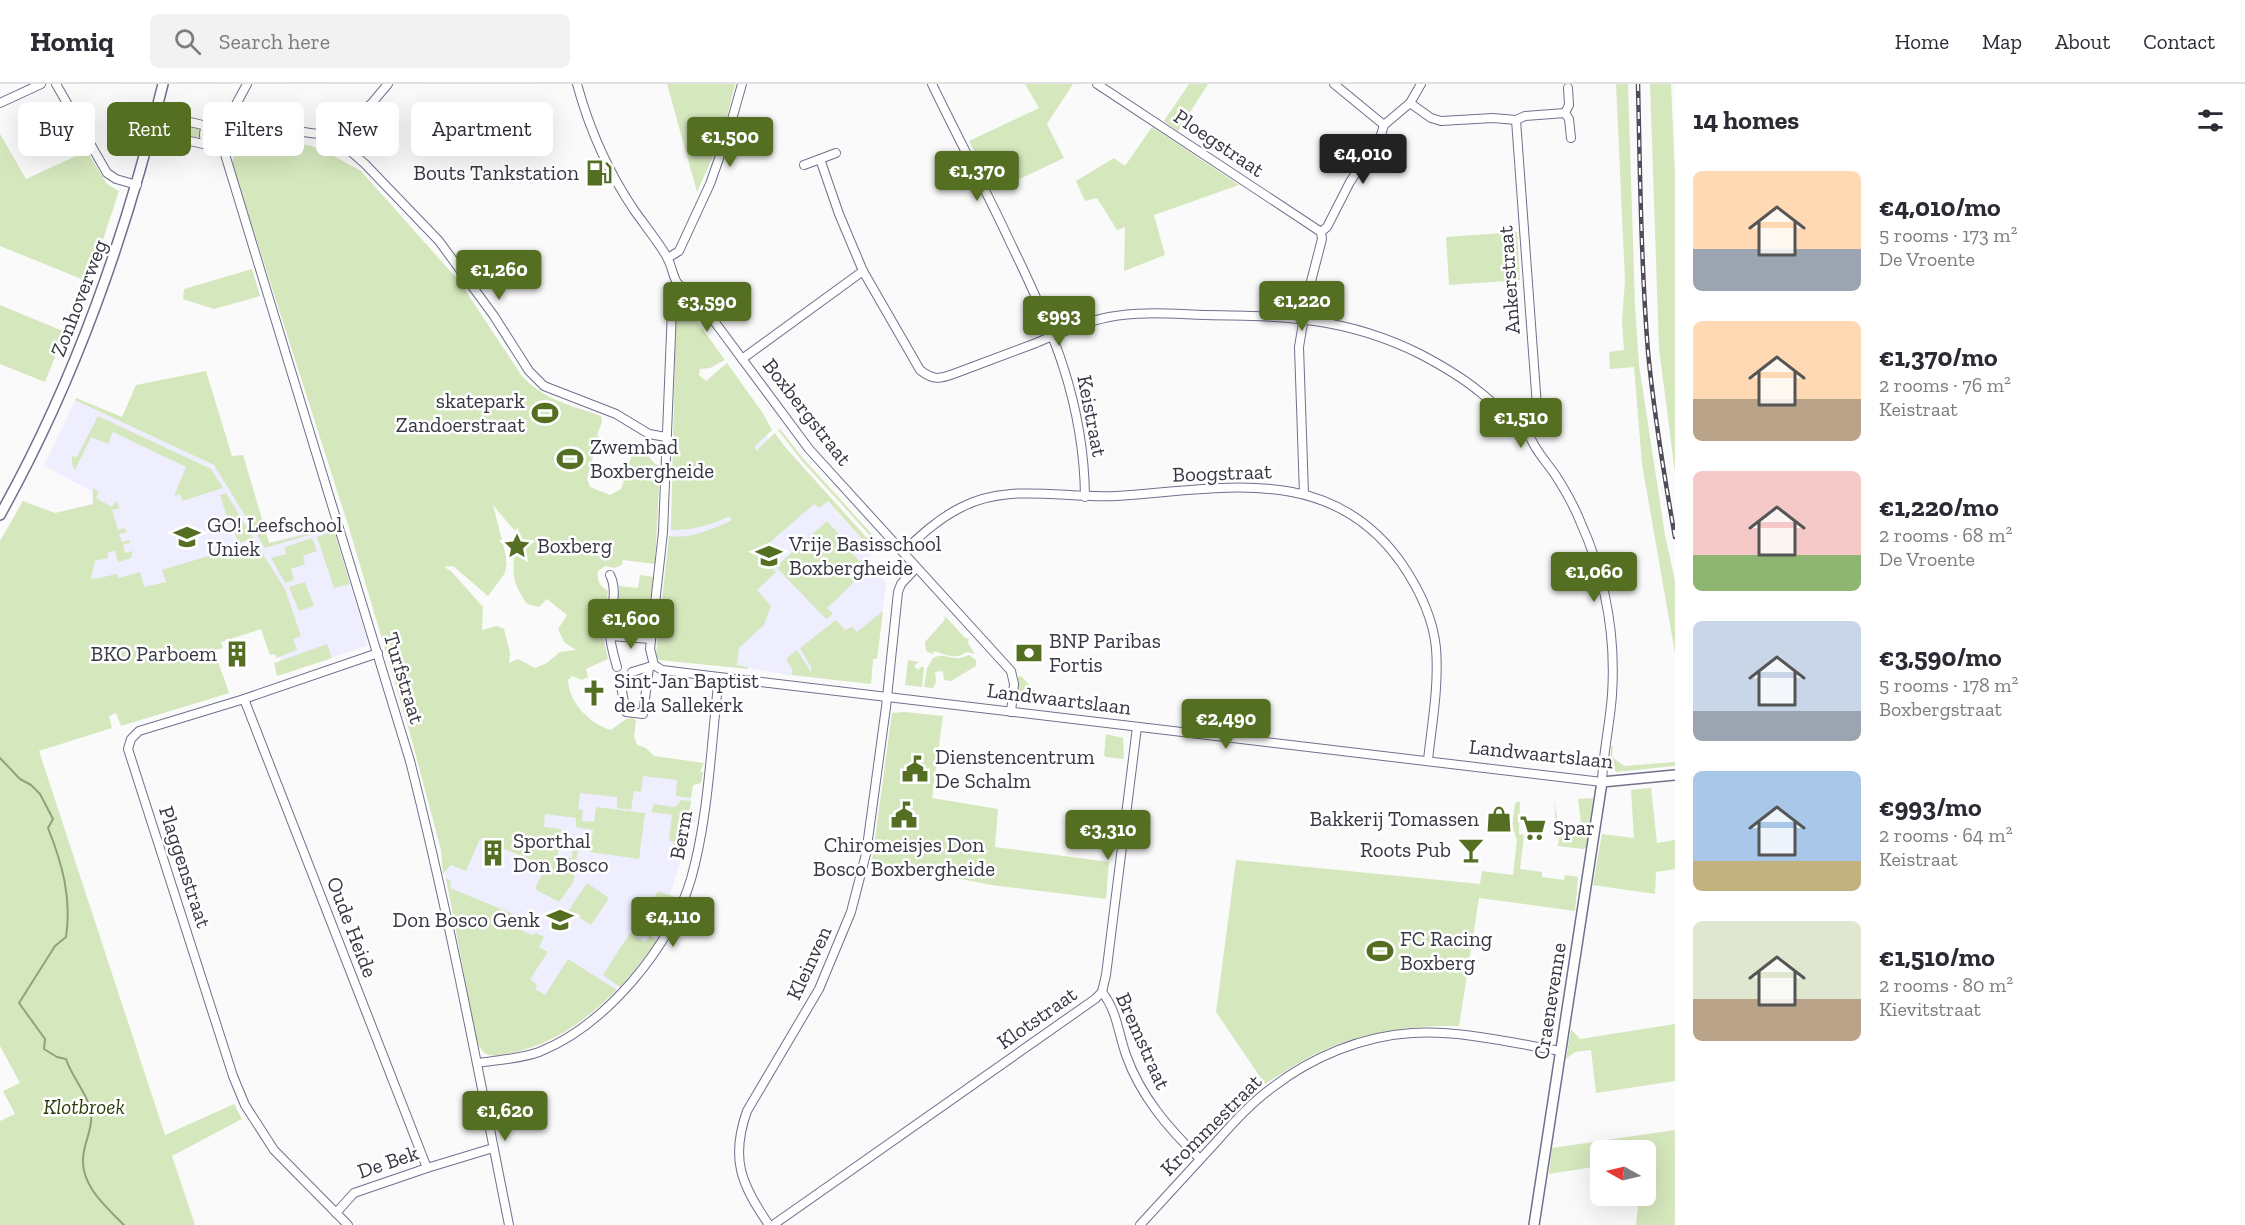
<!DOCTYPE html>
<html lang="en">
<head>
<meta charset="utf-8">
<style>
  body { margin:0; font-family:"Zilla Slab",serif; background:#f2f2f3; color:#2b2b33; height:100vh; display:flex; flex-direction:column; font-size:22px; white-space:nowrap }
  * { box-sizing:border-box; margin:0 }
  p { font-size:20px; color:#7c7c81 }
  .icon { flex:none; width:33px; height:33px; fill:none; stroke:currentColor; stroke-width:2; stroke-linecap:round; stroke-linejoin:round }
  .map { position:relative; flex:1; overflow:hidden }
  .side { display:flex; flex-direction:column; background:#fff; width:570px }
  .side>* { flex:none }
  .banner { position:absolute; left:18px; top:18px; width:570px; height:54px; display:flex; gap:12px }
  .needle { width:39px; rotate:278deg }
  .fabs { position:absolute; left:1590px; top:1056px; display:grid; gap:12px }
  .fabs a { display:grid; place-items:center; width:66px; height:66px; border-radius:9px; background:#fff; box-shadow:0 6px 24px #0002; font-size:30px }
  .price { position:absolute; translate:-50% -51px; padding:0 14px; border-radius:6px; background:#556f22; color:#fff; font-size:20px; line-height:39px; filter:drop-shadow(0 2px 3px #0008) }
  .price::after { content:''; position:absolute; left:50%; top:36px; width:18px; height:14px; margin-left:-9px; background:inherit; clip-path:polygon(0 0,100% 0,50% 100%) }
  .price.current { background:#222; color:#fff }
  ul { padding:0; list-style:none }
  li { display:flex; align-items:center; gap:18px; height:150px; padding:0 18px }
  li span { display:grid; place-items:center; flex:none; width:168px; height:120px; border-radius:9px; color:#555 }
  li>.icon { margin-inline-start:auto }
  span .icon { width:72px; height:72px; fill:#fffc; stroke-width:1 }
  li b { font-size:26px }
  h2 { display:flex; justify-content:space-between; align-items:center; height:72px; padding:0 18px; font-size:26px }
  .tag { padding:0 21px; border-radius:9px; background:#fff; box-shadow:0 6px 24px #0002; font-size:21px; line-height:54px }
  .tag.current { background:#556f22; color:#fff }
  header { display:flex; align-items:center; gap:36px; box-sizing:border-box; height:84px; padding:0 30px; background:#fff; border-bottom:2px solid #e1e1e2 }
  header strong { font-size:28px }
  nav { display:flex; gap:33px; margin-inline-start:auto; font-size:21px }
  .search { width:420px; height:54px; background:#f2f2f3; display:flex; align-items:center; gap:15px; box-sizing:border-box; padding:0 21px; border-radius:9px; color:#7c7c81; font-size:22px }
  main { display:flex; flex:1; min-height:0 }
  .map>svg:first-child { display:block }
</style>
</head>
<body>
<header>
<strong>Homiq</strong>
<div class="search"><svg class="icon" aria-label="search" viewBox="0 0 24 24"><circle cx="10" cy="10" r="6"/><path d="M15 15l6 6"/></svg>Search here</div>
<nav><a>Home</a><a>Map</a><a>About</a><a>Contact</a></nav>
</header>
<main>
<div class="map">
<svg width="1675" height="1141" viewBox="0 0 1675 1141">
  <rect width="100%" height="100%" fill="#fafafa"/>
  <!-- built -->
  <g fill="#efeeff">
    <path d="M76 314 225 377 243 371 269 459 331 441 367 555 366 562 286 589 251 501 143 518 91 494 95 477 92 407 44 382Z"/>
    <path d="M761 346 874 468 867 476 886 499 877 575H873L871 600 788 591 737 582 670 455 671 424Z"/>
    <path d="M643 691 668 695 673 693 693 701 684 766 668 817 672 822 657 857 634 887 620 903 618 901 616 905 578 937 461 870 442 777 540 705 634 712V707Z"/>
  </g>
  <!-- green -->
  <g fill="#d5e7bd" fill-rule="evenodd">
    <path d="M667 0H735L722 52 697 108Z"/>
    <path d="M1025 0H1073L1047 40 1064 74 994 107 969 57 1039 24Z"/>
    <path d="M1189 0H1208L1178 47 1164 37Z"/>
    <path d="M1616 0H1628L1635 222 1639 281 1665 451 1675 497V569L1642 380 1634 283 1610 285 1609 268 1624 266 1622 237 1625 197Z"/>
    <path d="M1650 0H1671L1675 92V389L1659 264Z"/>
    <path d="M166 35 203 44V58L164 47 162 40Z"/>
    <path d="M1152 43 1239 101 1154 131 1165 171 1124 187 1125 143 1117 146 1097 114 1085 117 1076 97 1114 74 1125 82Z"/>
    <path d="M0 50 26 95 87 67 107 100 119 107 89 198 0 162Z"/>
    <path d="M269 58 308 61 323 66 361 87 459 197 522 292C545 317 571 321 601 332L602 338 597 351 599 352 587 394 590 403 610 411 621 405 636 358 655 380 660 382 655 480 623 476 622 481 614 484 605 482 598 487C597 497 599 501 608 507L602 549 608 575 586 585 588 593 582 596 572 592 568 596C569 619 590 640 611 646L626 635 633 634 636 637 634 652 637 661 646 664 654 672 704 679 700 688H703L701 699 693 701 691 714 676 712 677 696 643 692 641 708 634 707 631 726 617 724V713L580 709 578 725 583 726 582 737 594 738 596 723 645 729 639 775 590 768 593 746 576 743V734L545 730 544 743 561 745 558 772 572 774 573 765H578L573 799 559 818 535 805 546 782 480 755 466 787 451 781 443 790 441 766 409 646 349 444 233 82V74L238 66 250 70ZM493 421C500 431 524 455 525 463L518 462C514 466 515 469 514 475 512 496 516 503 527 520L539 523 547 515 567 531 558 545 564 558 576 566 560 568 547 579 535 584 518 575 509 579 510 569 504 545 497 542 482 546 483 523 451 487 444 483 453 482 488 512 505 489 507 476Z"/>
    <path d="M1517 148 1520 196 1449 201 1446 153Z"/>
    <path d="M252 185 260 212 214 225 183 215 184 205Z"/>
    <path d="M683 213 693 232 725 276 710 284 700 285 699 291 706 297 727 279 762 328 772 346 755 362 756 367 775 349 785 363 876 464 873 467 828 417 819 424 814 420 760 467V470L776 488 757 506 771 522 764 541 739 564 737 581 748 583V585L659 576 656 571 669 452C689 456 715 444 732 436L729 432C710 442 692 446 671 446L676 230 679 215Z"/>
    <path d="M0 221 65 248 45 298 0 280Z"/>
    <path d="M206 287 232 372 243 371 269 459 333 444 265 464 214 381 75 316 76 314 122 333 136 301Z"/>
    <path d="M98 332 211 385 223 404 182 417 180 410 174 412 186 383 113 348 108 360 91 353 75 386 72 380V372L77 373Z"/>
    <path d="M780 345 802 373 888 468 886 469 803 378 778 346Z"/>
    <path d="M93 404 99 408 96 414 112 423 116 417 120 424 112 426 118 446 125 444 127 448 119 450 122 458 129 456 130 459 123 461 125 469 133 467 131 474 118 478 115 467 108 468V474L95 477 91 494 94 495 117 490 119 494 140 488 144 503 166 498 162 486 255 458 285 505 301 552 293 555 297 566 276 574 275 570 270 571 261 545 221 558 223 564 214 566 229 609 121 642 116 629 109 632 112 644 39 667 165 1051 234 1020 242 1035 172 1072 195 1141H0V1037L15 1030 3 1007 20 999 0 962V457L23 417 55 429 93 420Z"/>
    <path d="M226 409 254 455 238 459 232 439H229L220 411Z"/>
    <path d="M827 437 854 467 852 469 867 486 827 524 833 530 826 535 776 483Z"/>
    <path d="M334 447 350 500 334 504 317 453Z"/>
    <path d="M312 454 317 467 303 472 305 480 291 485 294 496 285 499 271 474 286 470 285 463Z"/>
    <path d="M640 491 654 493 647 544C640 551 623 548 615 542L614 538 619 502 638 504Z"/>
    <path d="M305 498 314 522 299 527 289 503Z"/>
    <path d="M883 527 877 575H873L871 600 792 591V585L786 575 797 566 811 588V583L800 564 836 536 845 546 852 543 857 548Z"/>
    <path d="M945 532 965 554 969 555 968 559 975 570 966 568C958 576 945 571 935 567L932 570 926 567 925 558 944 537Z"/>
    <path d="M327 560 332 574 277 592 274 579Z"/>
    <path d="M969 571 976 576V582L951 597 944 596 943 587 935 588 936 598 933 604 924 603 927 584 933 574C949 567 950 580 969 571Z"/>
    <path d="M908 576 919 578 914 582 918 586 922 582 924 584 922 603 905 601Z"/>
    <path d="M1021 592 1043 616 1042 618H1030L1032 612 1029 611 1026 618H1018V593Z"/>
    <path d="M904 628 943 632 932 714 998 725 995 763 1109 778 1106 815 991 801 872 777 892 629Z"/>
    <path d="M1106 650 1123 654 1124 675 1106 673 1104 671Z"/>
    <path d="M1611 662H1613L1612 673 1624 682 1675 678V682L1616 688 1610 679Z"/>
    <path d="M1651 704 1657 759 1675 756V785L1656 788 1655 810 1593 801 1602 750 1634 754 1631 706Z"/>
    <path d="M1593 714 1586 764 1583 765 1558 762 1559 754 1555 753 1556 739 1554 717 1559 743 1578 748 1581 739 1578 715Z"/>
    <path d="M680 716 691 717 684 768 671 765 675 758 669 757 672 731 651 728 654 720 674 723 679 720Z"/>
    <path d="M1517 718H1520L1519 750 1524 751 1520 785 1542 788V793L1564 796 1565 791 1578 793 1575 827 1479 814 1459 942C1410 941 1358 948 1313 971 1297 979 1281 990 1265 1000L1216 928 1236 776 1480 800 1482 787 1513 791 1517 756 1512 742 1515 720Z"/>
    <path d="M446 794 451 797 450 804 518 832 514 843 532 851 536 849 544 853 539 863 548 868 530 895 537 901 535 905 545 911 568 875 617 906C587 935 553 961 511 969 502 971 493 974 484 969L477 959Z"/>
    <path d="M587 799 609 814 591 841 568 827Z"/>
    <path d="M658 807 678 814 660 850 654 847 658 840 643 831Z"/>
    <path d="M630 849 645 858 650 851 657 857 634 887 620 903 603 891Z"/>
    <path d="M1675 940V997L1596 1009 1591 966 1575 968 1566 975 1571 945 1580 955Z"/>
    <path d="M1675 1046V1141H1636L1639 1112H1646V1066H1600V1082L1549 1090 1552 1064Z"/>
  </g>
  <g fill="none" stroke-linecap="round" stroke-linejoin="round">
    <!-- stream -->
    <path stroke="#91a278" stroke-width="2" d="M0 674 20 695 31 701 40 710 53 735 48 744C62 779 72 814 66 853L55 862 19 919 45 955 44 965 57 973 66 975C72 994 89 1011 91 1030 93 1042 86 1055 84 1067 77 1098 104 1121 124 1141"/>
    <!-- minor casing -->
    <g stroke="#71708d" stroke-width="10">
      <g id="minor">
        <path d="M56 0 107 89 116 95 137 101"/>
        <path d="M577 0C589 44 609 89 634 126 644 140 655 154 664 168 678 189 667 199 694 210L809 365 1011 587 1014 600 1011 628"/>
        <path d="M932 0C958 54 986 106 1011 160 1052 244 1084 317 1085 413"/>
        <path d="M1097 0 1321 148"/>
        <path d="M1334 0 1384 41"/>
        <path d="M1568 4 1569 21 1565 29 1569 35 1571 54"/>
        <path d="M0 19 41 0"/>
        <path d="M1410 19 1431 34 1441 37 1493 34 1516 36 1525 32 1565 29"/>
        <path d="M156 30 207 42"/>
        <circle cx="220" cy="51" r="16"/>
        <path d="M1516 36 1538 336 1536 342 1529 350"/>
        <path d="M227 37 247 0"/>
        <path d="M151 48 203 60 206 59"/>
        <path d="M236 48C250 47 265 44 279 45 299 45 320 55 340 47L372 19 388 0"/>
        <path d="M334 49 340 58 365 80 439 157 494 232 529 287 544 302 616 330 649 350 666 353"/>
        <path d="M224 67 410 677C449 830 478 986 509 1141"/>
        <path d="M804 81 836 69"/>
        <path d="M668 174 679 167 710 100 729 46 742 0"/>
        <path d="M742 275 863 187"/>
        <path d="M1304 410 1299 263 1308 209 1322 155 1321 148 1327 143 1350 98 1381 51 1384 41 1410 19 1421 0"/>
        <path d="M903 468C920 452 938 435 960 424 1007 398 1064 415 1116 412 1222 405 1331 378 1402 480 1419 505 1433 534 1436 564 1439 602 1432 639 1428 676"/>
        <path d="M610 491C619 508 609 531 610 549 610 560 614 572 617 583"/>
        <path d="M610 552 651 555"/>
        <path d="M654 581 662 586 719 593 1602 698C1603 669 1610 640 1612 611 1616 551 1605 492 1580 437 1574 422 1565 406 1556 392 1547 378 1534 366 1529 350 1511 340 1498 322 1481 309 1463 294 1441 281 1420 270 1346 233 1285 232 1204 231 1173 230 1140 227 1109 233 1084 238 1060 249 1036 259 1010 269 983 279 956 289 940 295 934 297 920 286L863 187 839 130 820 75"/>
        <path d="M654 581 650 565 663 448 672 225 673 214 680 204"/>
        <path d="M632 588 652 582"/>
        <path d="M620 597 626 628 643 630 649 583"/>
        <path d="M244 615 427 1084"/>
        <path d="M1102 908C1117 927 1118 948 1126 971 1141 1013 1169 1045 1200 1075"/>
        <path d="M477 979C497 976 520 975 539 968 605 942 671 863 691 795 709 732 711 658 719 593"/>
        <path d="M336 1129 354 1109 427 1084 493 1064"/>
        <path d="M348 1141 274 1066 245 1021 233 992 128 665 131 655 139 647 244 615 378 569"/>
        <path d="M769 1141C741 1100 730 1075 747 1027L819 905 851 828 866 770 886 623 898 508 901 500 916 484"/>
        <path d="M773 1141 1095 915 1102 908 1106 891 1137 643"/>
        <path d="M1140 1141C1166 1113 1191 1085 1217 1057 1234 1038 1252 1018 1273 1003 1312 973 1362 952 1412 949 1461 946 1512 959 1561 967"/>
      </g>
    </g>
    <!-- tertiary casing -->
    <g stroke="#71708d" stroke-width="12">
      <g id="tertiary">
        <path d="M0 431C76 295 126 150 163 0"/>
        <path d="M1534 1141 1602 698 1675 691"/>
      </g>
    </g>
    <!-- minor -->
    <use href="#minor" stroke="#fff" stroke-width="8"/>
    <!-- tertiary -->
    <use href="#tertiary" stroke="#fff" stroke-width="9"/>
    <!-- rail casing -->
    <g stroke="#4d4c58" stroke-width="4.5">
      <path id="rail" d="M1638 0C1640 89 1641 179 1648 268 1654 330 1664 391 1675 453"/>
    </g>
    <!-- rail -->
    <use href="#rail" stroke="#fff" stroke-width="2" stroke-dasharray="7" stroke-linecap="butt"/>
  </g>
  <!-- icons -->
  <defs>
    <g id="fuel-bare" transform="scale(2.07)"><path d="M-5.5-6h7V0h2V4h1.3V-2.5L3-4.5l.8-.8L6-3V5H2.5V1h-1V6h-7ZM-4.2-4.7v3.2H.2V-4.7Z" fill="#556f22" stroke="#fff" stroke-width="2.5" paint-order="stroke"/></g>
    <g id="stadium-bare" transform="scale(2.07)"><path d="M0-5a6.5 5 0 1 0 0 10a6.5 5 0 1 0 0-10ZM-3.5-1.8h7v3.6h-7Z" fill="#556f22" stroke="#fff" stroke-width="2.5" paint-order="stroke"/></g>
    <g id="school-bare" transform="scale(2.07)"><path d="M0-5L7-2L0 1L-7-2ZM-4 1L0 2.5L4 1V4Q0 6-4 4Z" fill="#556f22" stroke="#fff" stroke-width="2.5" paint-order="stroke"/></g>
    <g id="sight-bare" transform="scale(2.07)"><path d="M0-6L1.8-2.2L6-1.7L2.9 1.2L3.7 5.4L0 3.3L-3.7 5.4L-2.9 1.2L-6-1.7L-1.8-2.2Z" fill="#556f22" stroke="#fff" stroke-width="2.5" paint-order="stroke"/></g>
    <g id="bank-bare" transform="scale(2.07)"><path d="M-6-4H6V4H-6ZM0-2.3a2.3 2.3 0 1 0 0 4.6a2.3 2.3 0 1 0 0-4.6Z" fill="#556f22" stroke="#fff" stroke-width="2.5" paint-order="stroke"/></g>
    <g id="building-bare" transform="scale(2.07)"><path d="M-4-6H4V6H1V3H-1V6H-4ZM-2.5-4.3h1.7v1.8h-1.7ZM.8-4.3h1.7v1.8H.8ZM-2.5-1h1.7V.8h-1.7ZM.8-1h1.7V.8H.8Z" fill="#556f22" stroke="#fff" stroke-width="2.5" paint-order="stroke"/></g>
    <g id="church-bare" transform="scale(2.07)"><path d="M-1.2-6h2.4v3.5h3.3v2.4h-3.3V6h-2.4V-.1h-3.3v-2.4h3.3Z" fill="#556f22" stroke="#fff" stroke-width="2.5" paint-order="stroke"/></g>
    <g id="civic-bare" transform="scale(2.07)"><path d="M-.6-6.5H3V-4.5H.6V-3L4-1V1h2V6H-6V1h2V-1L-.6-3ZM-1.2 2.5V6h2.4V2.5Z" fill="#556f22" stroke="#fff" stroke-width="2.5" paint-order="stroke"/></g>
    <g id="shop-bare" transform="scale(2.07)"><path d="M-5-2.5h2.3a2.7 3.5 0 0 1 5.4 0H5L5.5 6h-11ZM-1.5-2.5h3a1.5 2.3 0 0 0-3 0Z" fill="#556f22" stroke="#fff" stroke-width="2.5" paint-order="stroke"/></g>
    <g id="supermarket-bare" transform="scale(2.07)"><path d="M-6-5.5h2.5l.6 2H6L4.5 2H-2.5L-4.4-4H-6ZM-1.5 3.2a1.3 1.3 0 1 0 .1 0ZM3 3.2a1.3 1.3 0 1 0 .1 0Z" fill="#556f22" stroke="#fff" stroke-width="2.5" paint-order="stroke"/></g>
    <g id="bar-bare" transform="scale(2.07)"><path d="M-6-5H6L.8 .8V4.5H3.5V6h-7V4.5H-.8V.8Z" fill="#556f22" stroke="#fff" stroke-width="2.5" paint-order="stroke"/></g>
  </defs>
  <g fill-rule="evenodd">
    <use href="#fuel-bare" x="599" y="89"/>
    <use href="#stadium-bare" x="545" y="329"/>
    <use href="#stadium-bare" x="570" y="375"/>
    <use href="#school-bare" x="187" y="453"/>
    <use href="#sight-bare" x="517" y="462"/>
    <use href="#school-bare" x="769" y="472"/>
    <use href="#bank-bare" x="1029" y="569"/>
    <use href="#building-bare" x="237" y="570"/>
    <use href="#church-bare" x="594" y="609"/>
    <use href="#civic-bare" x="915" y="685"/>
    <use href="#civic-bare" x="904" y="731"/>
    <use href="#shop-bare" x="1499" y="735"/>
    <use href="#supermarket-bare" x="1533" y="744"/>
    <use href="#bar-bare" x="1471" y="766"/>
    <use href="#building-bare" x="493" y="769"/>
    <use href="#school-bare" x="560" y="836"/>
    <use href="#stadium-bare" x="1380" y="867"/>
  </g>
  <g text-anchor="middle" stroke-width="5" stroke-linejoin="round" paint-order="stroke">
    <!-- street labels -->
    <g font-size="21" fill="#383744" stroke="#fff">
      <text transform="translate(1219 59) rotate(34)" y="7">Ploegstraat</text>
      <text transform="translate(1509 196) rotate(-94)" y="7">Ankerstraat</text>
      <text transform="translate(79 214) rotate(-69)" y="7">Zonhoverweg</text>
      <text transform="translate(807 328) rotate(52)" y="7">Boxbergstraat</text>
      <text transform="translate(1092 332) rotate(79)" y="7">Keistraat</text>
      <text transform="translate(1222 389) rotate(-2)" y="7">Boogstraat</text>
      <text transform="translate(404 594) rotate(73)" y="7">Turfstraat</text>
      <text transform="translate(1059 615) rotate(7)" y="7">Landwaartslaan</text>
      <text transform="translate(1541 670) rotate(6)" y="7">Landwaartslaan</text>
      <text transform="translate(681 751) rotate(-80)" y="7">Berm</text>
      <text transform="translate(185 783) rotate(72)" y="7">Plaggenstraat</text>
      <text transform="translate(352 843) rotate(69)" y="7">Oude Heide</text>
      <text transform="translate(809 879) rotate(-65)" y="7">Kleinven</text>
      <text transform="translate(1550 917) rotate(-81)" y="7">Craenevenne</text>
      <text transform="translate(1037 934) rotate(-35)" y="7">Klotstraat</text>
      <text transform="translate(1143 957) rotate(66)" y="7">Bremstraat</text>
      <text transform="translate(1211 1041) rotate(-45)" y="7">Krommestraat</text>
      <text transform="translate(388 1078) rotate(-19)" y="7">De Bek</text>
    </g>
    <!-- poi labels -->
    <g font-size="21" fill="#383744" stroke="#fff" text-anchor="start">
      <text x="579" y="96" text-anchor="end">Bouts Tankstation</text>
      <text x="525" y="324" text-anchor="end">skatepark<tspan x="525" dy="24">Zandoerstraat</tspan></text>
      <text x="590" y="370">Zwembad<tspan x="590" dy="24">Boxbergheide</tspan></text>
      <text x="207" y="448">GO! Leefschool<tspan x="207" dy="24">Uniek</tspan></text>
      <text x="789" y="467">Vrije Basisschool<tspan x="789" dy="24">Boxbergheide</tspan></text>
      <text x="537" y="469">Boxberg</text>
      <text x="1049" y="564">BNP Paribas<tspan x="1049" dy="24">Fortis</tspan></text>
      <text x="217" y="577" text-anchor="end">BKO Parboem</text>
      <text x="614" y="604">Sint-Jan Baptist<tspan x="614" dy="24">de la Sallekerk</tspan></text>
      <text x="935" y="680">Dienstencentrum<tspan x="935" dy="24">De Schalm</tspan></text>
      <text x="1479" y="742" text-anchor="end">Bakkerij Tomassen</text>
      <text x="1553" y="751">Spar</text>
      <text x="513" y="764">Sporthal<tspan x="513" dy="24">Don Bosco</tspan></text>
      <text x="904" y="768" text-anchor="middle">Chiromeisjes Don<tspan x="904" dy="24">Bosco Boxbergheide</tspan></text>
      <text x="1451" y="773" text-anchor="end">Roots Pub</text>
      <text x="540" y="843" text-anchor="end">Don Bosco Genk</text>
      <text x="1400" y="862">FC Racing<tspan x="1400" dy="24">Boxberg</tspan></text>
    </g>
    <!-- park labels -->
    <g font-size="21" font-style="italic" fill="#2d3c0c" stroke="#fff">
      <text x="84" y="1030">Klotbroek</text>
    </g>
  </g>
</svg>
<div class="fabs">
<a><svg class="needle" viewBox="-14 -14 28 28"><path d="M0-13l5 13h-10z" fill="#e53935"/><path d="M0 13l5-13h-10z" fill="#7c7c81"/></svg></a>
</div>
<b class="price" style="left:730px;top:84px">€1,500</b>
<b class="price current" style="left:1363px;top:101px">€4,010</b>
<b class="price" style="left:977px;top:118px">€1,370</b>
<b class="price" style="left:499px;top:217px">€1,260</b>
<b class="price" style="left:1302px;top:248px">€1,220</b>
<b class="price" style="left:707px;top:249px">€3,590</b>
<b class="price" style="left:1059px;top:263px">€993</b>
<b class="price" style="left:1521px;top:365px">€1,510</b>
<b class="price" style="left:1594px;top:519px">€1,060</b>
<b class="price" style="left:631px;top:566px">€1,600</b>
<b class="price" style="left:1226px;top:666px">€2,490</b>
<b class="price" style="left:1108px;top:777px">€3,310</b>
<b class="price" style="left:673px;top:864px">€4,110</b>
<b class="price" style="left:505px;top:1058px">€1,620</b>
<div class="banner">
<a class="tag">Buy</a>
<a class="tag current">Rent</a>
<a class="tag">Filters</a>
<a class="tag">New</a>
<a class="tag">Apartment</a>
</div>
</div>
<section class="side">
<h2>14 homes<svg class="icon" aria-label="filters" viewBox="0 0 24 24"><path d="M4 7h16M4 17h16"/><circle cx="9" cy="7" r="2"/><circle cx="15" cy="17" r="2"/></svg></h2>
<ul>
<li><span style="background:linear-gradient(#ffd9b3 65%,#9aa5b1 0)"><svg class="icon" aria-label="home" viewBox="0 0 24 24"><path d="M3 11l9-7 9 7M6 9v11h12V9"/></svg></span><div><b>€4,010/mo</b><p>5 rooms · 173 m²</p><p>De Vroente</p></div></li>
<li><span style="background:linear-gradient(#ffd9b3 65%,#b9a48a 0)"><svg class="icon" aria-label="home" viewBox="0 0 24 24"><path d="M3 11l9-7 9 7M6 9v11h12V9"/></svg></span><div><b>€1,370/mo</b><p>2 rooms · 76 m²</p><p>Keistraat</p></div></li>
<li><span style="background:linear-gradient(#f6c9c9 70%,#8fb573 0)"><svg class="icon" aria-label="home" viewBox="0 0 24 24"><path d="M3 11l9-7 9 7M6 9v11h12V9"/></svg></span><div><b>€1,220/mo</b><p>2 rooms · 68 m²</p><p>De Vroente</p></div></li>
<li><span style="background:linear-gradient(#c9d6e8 75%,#9aa5b1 0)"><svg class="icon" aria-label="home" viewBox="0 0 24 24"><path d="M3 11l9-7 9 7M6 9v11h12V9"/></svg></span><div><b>€3,590/mo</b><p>5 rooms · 178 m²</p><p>Boxbergstraat</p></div></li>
<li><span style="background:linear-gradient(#a9c7e8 75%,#c2b280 0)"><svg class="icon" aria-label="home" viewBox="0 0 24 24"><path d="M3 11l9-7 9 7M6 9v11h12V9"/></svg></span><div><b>€993/mo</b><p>2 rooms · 64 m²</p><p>Keistraat</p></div></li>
<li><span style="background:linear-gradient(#dfe7d0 65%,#b9a48a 0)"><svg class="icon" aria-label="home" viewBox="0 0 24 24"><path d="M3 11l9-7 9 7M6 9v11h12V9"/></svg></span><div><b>€1,510/mo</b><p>2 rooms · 80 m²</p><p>Kievitstraat</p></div></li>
</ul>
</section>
</main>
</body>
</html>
